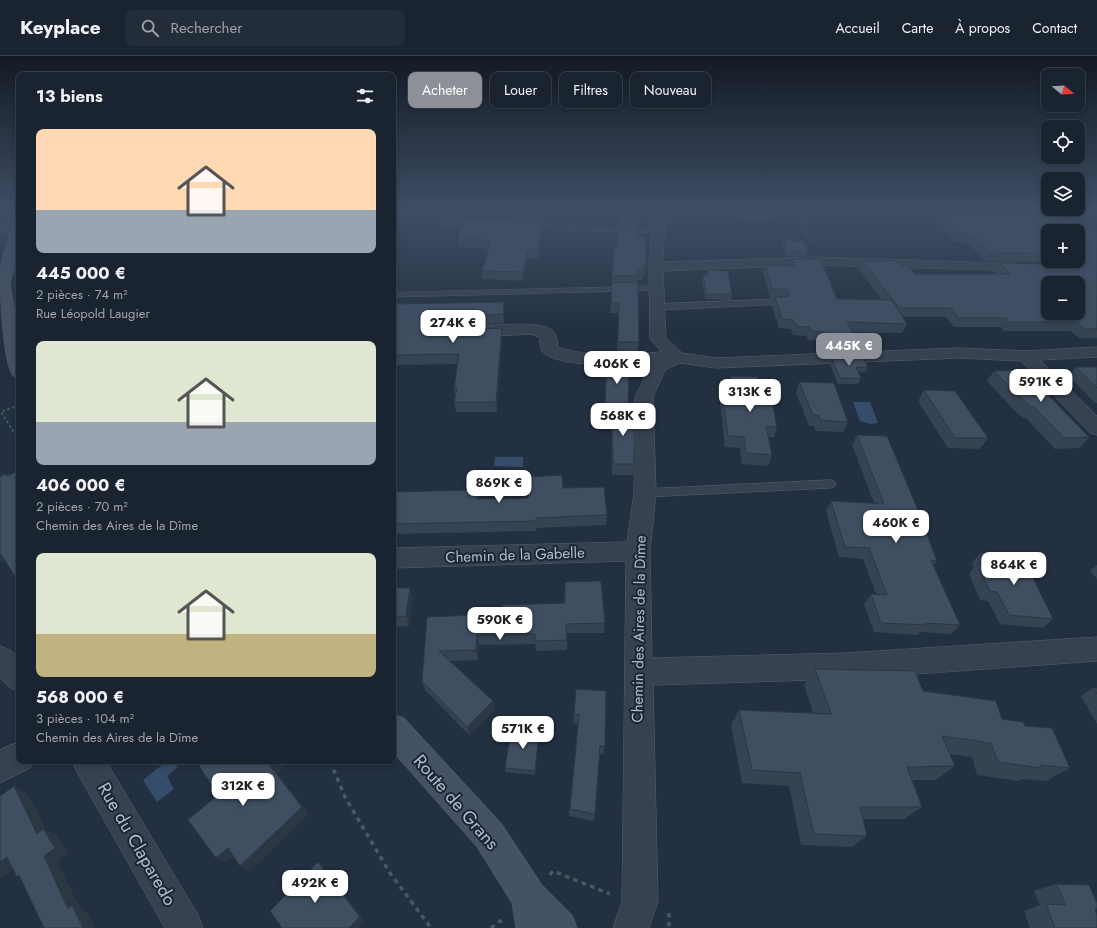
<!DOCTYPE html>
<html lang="fr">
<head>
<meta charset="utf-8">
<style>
  body { margin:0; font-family:Jost,sans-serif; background:#232c39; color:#f1f3f6; height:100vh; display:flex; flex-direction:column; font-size:15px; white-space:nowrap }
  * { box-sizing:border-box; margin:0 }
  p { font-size:13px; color:#9fa4ab }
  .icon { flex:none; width:22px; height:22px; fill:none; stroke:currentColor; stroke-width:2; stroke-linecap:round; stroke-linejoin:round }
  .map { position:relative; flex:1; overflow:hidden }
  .sheet { position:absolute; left:16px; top:16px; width:380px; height:692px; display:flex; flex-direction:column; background:#1a2431; border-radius:8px; box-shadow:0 2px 6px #0003,0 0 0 1px #38414d }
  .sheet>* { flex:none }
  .hud { position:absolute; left:408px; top:16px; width:380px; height:36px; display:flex; gap:8px }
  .needle { width:26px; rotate:108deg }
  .tools { position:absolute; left:1041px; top:12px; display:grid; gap:8px }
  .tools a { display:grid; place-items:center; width:44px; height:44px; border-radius:8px; background:#1a2431; box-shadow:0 2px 6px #0003,0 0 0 1px #38414d; font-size:20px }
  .price { position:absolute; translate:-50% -34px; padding:0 9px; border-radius:8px; background:#fff; color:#222; font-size:13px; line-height:26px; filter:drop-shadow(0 1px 2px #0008) }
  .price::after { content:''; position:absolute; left:50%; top:24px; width:12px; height:9px; margin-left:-6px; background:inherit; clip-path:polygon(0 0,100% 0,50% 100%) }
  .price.on { background:#8c9099; color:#fff }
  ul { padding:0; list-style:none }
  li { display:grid; align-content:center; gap:8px; height:212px; padding:0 20px }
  li span { display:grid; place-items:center; height:124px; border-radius:8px; color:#555 }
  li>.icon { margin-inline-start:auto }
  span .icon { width:72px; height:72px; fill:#fffc; stroke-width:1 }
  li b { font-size:17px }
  h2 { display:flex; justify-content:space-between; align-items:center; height:48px; padding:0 20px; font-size:17px }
  .pill { padding:0 14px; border-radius:8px; background:#1a2431; box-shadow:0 2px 6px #0003,0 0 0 1px #38414d; font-size:14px; line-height:36px }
  .pill.on { background:#8c9099; color:#fff }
  header { display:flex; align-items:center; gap:24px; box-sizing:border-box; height:56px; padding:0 20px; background:#1a2431; border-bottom:1px solid #38414d }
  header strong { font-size:19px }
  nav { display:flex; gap:22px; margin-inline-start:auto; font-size:14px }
  .search { width:280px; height:36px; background:#232c39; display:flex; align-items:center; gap:10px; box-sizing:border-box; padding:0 14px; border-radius:8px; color:#9fa4ab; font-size:15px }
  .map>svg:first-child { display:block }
</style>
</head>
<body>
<header>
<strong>Keyplace</strong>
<div class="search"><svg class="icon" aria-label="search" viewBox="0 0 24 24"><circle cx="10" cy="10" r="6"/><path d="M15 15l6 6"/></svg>Rechercher</div>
<nav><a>Accueil</a><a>Carte</a><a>À propos</a><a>Contact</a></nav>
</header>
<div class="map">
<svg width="1097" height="872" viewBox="0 0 1097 872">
  <rect width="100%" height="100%" fill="#233041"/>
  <!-- water -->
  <g fill="#354c6a">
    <path d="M853 346H870L878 367 870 368 860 365Z"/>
    <path d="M495 401H523V411L494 410Z"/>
    <path d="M167 705H179L176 709 178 711 167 720 174 733 157 746 143 724Z"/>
  </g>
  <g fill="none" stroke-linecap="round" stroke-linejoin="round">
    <!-- lane casing -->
    <g stroke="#55606f" stroke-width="1">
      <g id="lane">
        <path d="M663 153H684C679 157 661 159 656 155Z"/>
        <path d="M694 153H711L770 158 773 160C766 166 710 157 697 155Z"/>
        <path d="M443 166 479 167 483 169 479 171 441 169 439 168Z"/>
        <path d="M524 169 658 173 662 175 658 177 527 173 523 171Z"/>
        <path d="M657 230H660L661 232 660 234 393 241V231H396L399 236Z"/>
        <path d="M782 243 786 246 785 248 657 254 653 251 657 248Z"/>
        <path d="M830 424 834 425 836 428 834 431 830 432 645 441 641 440 639 437 641 434 645 433Z"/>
      </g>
    </g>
    <!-- street casing -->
    <g stroke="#55606f" stroke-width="1">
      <g id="street">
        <path d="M0 153H19V159L0 157Z"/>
        <path d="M653 153H665L663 206 815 201 1033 208 1035 211 1033 214 1028 215 815 209 663 215 666 282 682 297 716 302 959 292 1026 295 1097 291V301L1040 304 1097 360V379L1090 377 1021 305 959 302 716 312 680 307 665 314 653 341 656 437 650 495 652 602 846 597 1097 581V605L846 623 653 629 658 845 649 872H613L622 845 626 505 393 512V492L627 486 634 437 635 341 652 307C625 309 566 312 545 298 540 295 540 286 539 281L531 278 472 281 466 280 464 276 466 272 472 271C488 270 544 263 554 276 557 280 557 287 558 291 587 302 631 298 662 296L650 283 649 211Z"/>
        <path d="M19 168V176L0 179V171Z"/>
        <path d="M0 590 10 594 19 603V635L9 631 0 622Z"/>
        <path d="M19 686V705H33L30 712 0 727V694Z"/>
        <path d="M72 705H106L198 859 203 872H165L77 716Z"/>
      </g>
    </g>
    <!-- secondary casing -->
    <g stroke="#55606f" stroke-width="1">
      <g id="secondary">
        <path d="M19 166V195L10 228 19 278V321L13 320C2 304 0 231 0 211 3 197 8 184 12 170L14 167Z"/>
        <path d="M393 658 404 662 501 767 542 829 572 859 577 872H516L512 847 477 791 393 696Z"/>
      </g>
    </g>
    <!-- path-far2 -->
    <path stroke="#435c5f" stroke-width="1.5" stroke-dasharray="2 2" stroke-linecap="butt" d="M798 153 810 188"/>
    <!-- path-far1 -->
    <path stroke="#435c5f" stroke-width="2" stroke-dasharray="2.5 2.5" stroke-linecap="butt" d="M19 349 1 356 19 384"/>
    <!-- path -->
    <g stroke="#435c5f" stroke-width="3.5" stroke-dasharray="4.5 4.5" stroke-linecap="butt">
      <path d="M330 705 345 741 390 817 431 872"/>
      <path d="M550 819 553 815 610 838"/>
      <path d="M669 857V872"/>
      <path d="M491 872 503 863"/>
    </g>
    <!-- lane -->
    <use href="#lane" fill="#374251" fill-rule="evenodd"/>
    <!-- street -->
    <use href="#street" fill="#374251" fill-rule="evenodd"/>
    <!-- secondary -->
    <use href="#secondary" fill="#455164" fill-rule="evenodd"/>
  </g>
  <!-- wall -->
  <g fill="#364353" fill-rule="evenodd">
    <path d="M622 153H641L638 180 646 209 644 219H642V224H637V226L639 286 637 296 617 297 618 257H610L613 201 616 191 615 177 616 168H619Z"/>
    <path d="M977 153H1048L1097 178V282H1079L1070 275H1004L1001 271H954L946 261H902L907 268 902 277 852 276 858 286 854 295 825 296 821 285 808 284 806 280 793 279 790 273 779 272 772 250 775 242H770L763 217 765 209 790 210 792 203 837 243 882 244 859 214 863 205 901 210 915 218H997L995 215 999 207 1045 208 1044 206 985 205 968 187 953 186 937 162 941 154 979 156ZM1048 175 1078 205H1048Z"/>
    <path d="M542 166V175L539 202H528L523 225 482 223V215L488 193 459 191 458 182Z"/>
    <path d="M783 184 808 195 806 200H786L782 189Z"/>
    <path d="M708 214 732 238 731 244 705 243 702 224 703 219H707Z"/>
    <path d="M504 246V267L457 271 451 272 450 273 456 274 502 272V281L497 356H456L454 346 455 342 454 332 457 308 393 309V258Z"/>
    <path d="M832 303 868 311 865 316H858L861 322 858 328H838L830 309Z"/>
    <path d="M607 307 628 350 627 357 634 408 633 419H612L611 358 604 357Z"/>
    <path d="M1076 311H1097V347H1095L1069 320Z"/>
    <path d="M994 315 1060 351 1089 381 1080 392 1055 393 1026 362H1023L1014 354 987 325Z"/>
    <path d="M731 320 759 325 777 371 774 381H768L772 399 768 410 742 408 740 392 725 391 720 345 722 335 729 332 728 330Z"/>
    <path d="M799 326 848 366 843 376 816 375 814 370H809L796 337Z"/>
    <path d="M924 334 988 382 980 393 948 392 918 345Z"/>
    <path d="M857 379 937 505 933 509 960 569 951 578 920 576 918 579 874 576 864 548 871 538H876L863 503 839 501 826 455 831 445 874 447 852 389Z"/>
    <path d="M563 432 607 459 606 469 536 472 537 475 393 478V436L478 434 479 443 528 442Z"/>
    <path d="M980 497 1053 563 1043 572 1000 568 988 545 980 544 969 518 974 511 972 507Z"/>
    <path d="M1097 509V523L1090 515Z"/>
    <path d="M565 526 605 567 604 577H567V594L536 595 535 588 479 589 478 604 449 605 493 645 494 654 469 679 425 634 422 625 427 561 502 558 564 547Z"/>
    <path d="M393 532H410L413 542 409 570 393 571Z"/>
    <path d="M815 613 923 635 1002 663 1025 670 1070 712 1046 725 1021 723 1018 725 977 719 972 701 950 698 955 710 936 724H912L922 751 904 763H863L867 780 852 791 801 789 789 730 742 727 731 669 739 654 813 657 804 629Z"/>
    <path d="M1093 632H1097V668L1081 640Z"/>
    <path d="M576 633 605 690 603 698H600L595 758 594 765 569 760 578 668 573 667Z"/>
    <path d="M539 676V681L535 719 506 716 505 712Z"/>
    <path d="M1056 828 1097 847V853L1095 854 1097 872H1030L1024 855 1040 849 1034 835Z"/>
  </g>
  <!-- shaded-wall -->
  <g fill="#2c3744">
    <path d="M542 166V175L539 202 538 194Z"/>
    <path d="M528 194V202L523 225V216Z"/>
    <path d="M504 246V267L503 258Z"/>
    <path d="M456 261 457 271 451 272 448 276 446 267 450 262Z"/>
    <path d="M502 272V281L497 356 496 346Z"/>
    <path d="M0 495 8 502 1 506 0 505Z"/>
    <path d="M410 532 413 542 409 570 406 560Z"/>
    <path d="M477 579 479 589 478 604 476 594Z"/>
    <path d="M493 645 494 654 469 679 467 671Z"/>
    <path d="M539 676V681L535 719V715Z"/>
    <path d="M276 705H278L283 712 277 717 309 758 249 816 240 810 270 710Z"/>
    <path d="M14 730 28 738 47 775 57 779 69 797 58 806 80 852 86 854 95 872H83L68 853 44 800 37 778Z"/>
    <path d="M228 792 237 798 226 807 216 802Z"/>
    <path d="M7 801 22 807 0 824V806Z"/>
    <path d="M318 806 324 812 365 865 359 872H349Z"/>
  </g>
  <!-- building -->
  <g fill="#3f4e61" stroke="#2c3744" fill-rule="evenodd">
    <path d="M622 153H641L639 166H619Z"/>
    <path d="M987 153H1053L1097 178V273H1085L1077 266H1010L1006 262H959L950 252H899L863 205H897L901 210H908L915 218H1010L999 207 1044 208 1051 206V205H1078V175H1048V198L989 196 972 178H957L941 154 990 156ZM1048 227H1078V257H1048Z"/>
    <path d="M464 163 542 166 538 194H528L523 216 482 215 491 185 458 182Z"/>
    <path d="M616 168H639L638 180 646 181V209H642L643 214H638V219L612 220 614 191H618Z"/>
    <path d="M783 184 803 185 808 195 787 196Z"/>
    <path d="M820 202 837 243 892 244 907 268 847 266 858 286 829 287 824 276 811 275 810 271 796 270 793 264 782 263 775 241H788L790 237 785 233H772L765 209 795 210 792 203Z"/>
    <path d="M708 214 728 215 732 238H706L703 219H708Z"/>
    <path d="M638 226 639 286H618L619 247H611L612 227Z"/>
    <path d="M504 246 503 258 456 261 450 262 446 267 448 272 456 274 502 272 496 346H454L457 332H454L459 298 393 299V258L395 248Z"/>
    <path d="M863 302 868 311H856L861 322H840L832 303Z"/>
    <path d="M607 307 629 308 628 350 605 349Z"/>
    <path d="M1076 311H1097V332Z"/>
    <path d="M1024 314 1060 351H1059L1089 381 1064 382 1034 351H1031L1022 343 994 315Z"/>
    <path d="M731 320 758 321 759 325H768L777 371 766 370 772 399 746 397 744 381 728 380 722 335 733 330Z"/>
    <path d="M799 326 834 327 848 366 820 364 819 360 813 359Z"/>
    <path d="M924 334 955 335 988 382H955Z"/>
    <path d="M612 351 634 359V408H613Z"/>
    <path d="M857 379 887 380 916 449 937 505 931 504 960 569 925 567 927 569 881 567 871 538 887 539 869 492 845 491 831 445 884 448Z"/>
    <path d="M19 415V528L13 517 0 497V421L5 418 6 420Z"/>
    <path d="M562 419 563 432 604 431 607 459 536 462V465L393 468V436L478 434 477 443 528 442 529 421Z"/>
    <path d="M980 497 1023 501 1053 563 1009 559 997 536 990 535 977 508 986 509Z"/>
    <path d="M601 525 605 567 566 568 567 584 535 585V578L477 579 476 594 439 595 493 645 467 671 422 625 427 561 502 558V549L565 547V526Z"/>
    <path d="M393 532H410L406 560 393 561Z"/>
    <path d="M815 613 915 615 923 635 996 645 1002 663 1023 666 1025 670 1052 672 1070 712 1040 709 1041 712 998 706 991 687 942 680 955 710 907 711 922 751H860L867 780 814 778 800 717 752 714 739 654 831 658Z"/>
    <path d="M1093 632H1097V638Z"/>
    <path d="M576 633 606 635 605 690H600L595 758 570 753 579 659 574 658Z"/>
    <path d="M511 674 539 676 535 715 505 712Z"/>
    <path d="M196 705H276L270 710 302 751 240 810 228 792 216 802 188 764 218 739Z"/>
    <path d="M14 730 37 778 43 773 55 792 44 800 68 853 72 849 83 872H44L19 819 17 821 7 801 0 806V740Z"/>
    <path d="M318 806 360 861 349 872H282L270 855Z"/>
    <path d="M1056 828 1089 829 1097 847V853H1095L1097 859V872H1055L1046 848 1066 849Z"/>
  </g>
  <!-- sky -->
  <linearGradient id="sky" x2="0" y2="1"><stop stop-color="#131a24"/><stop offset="0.56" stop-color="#3f4e65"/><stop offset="1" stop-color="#3f4e65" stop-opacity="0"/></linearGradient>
  <rect width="1097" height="275" fill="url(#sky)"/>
  <g text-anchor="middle" stroke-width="4" stroke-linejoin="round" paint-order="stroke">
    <!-- street labels -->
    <g font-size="15" fill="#b4bdcc" stroke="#1c2736">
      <text transform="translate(515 499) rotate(-2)" y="5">Chemin de la Gabelle</text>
      <text transform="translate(639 573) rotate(-89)" y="5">Chemin des Aires de la Dîme</text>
    </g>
    <!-- near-street labels -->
    <g font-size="18" fill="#b4bdcc" stroke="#1c2736">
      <text transform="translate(456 746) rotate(49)" y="6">Route de Grans</text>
      <text transform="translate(137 788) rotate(60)" y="6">Rue du Claparedo</text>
    </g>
  </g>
</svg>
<div class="tools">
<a><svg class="needle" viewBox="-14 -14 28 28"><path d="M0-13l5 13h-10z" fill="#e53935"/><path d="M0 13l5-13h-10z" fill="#9fa4ab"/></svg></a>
<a><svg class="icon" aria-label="locate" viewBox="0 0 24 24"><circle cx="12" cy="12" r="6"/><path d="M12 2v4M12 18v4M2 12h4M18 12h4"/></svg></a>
<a><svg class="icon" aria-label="layers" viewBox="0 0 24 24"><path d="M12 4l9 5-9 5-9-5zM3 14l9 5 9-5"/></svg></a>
<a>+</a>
<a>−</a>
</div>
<b class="price" style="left:453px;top:288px">274K €</b>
<b class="price on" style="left:849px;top:311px">445K €</b>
<b class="price" style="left:617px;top:329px">406K €</b>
<b class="price" style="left:1041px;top:347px">591K €</b>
<b class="price" style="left:750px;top:357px">313K €</b>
<b class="price" style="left:623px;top:381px">568K €</b>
<b class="price" style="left:499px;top:448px">869K €</b>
<b class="price" style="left:896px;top:488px">460K €</b>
<b class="price" style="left:1014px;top:530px">864K €</b>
<b class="price" style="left:500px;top:585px">590K €</b>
<b class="price" style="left:523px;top:694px">571K €</b>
<b class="price" style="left:243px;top:751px">312K €</b>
<b class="price" style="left:315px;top:848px">492K €</b>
<div class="hud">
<a class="pill on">Acheter</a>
<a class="pill">Louer</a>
<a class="pill">Filtres</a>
<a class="pill">Nouveau</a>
</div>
<section class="sheet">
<h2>13 biens<svg class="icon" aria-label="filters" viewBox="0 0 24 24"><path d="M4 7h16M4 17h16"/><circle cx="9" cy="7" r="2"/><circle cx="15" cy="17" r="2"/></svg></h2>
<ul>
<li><span style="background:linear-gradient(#ffd9b3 65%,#9aa5b1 0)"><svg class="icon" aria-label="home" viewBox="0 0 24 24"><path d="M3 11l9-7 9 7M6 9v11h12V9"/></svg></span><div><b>445 000 €</b><p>2 pièces · 74 m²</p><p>Rue Léopold Laugier</p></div></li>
<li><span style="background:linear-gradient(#dfe7d0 65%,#9aa5b1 0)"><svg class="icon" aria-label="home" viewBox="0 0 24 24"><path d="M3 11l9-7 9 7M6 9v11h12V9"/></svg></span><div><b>406 000 €</b><p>2 pièces · 70 m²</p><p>Chemin des Aires de la Dîme</p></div></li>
<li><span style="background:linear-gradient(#dfe7d0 65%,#c2b280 0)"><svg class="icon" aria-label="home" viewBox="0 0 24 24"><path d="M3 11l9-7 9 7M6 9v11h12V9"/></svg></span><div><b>568 000 €</b><p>3 pièces · 104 m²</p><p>Chemin des Aires de la Dîme</p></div></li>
</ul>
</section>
</div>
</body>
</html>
